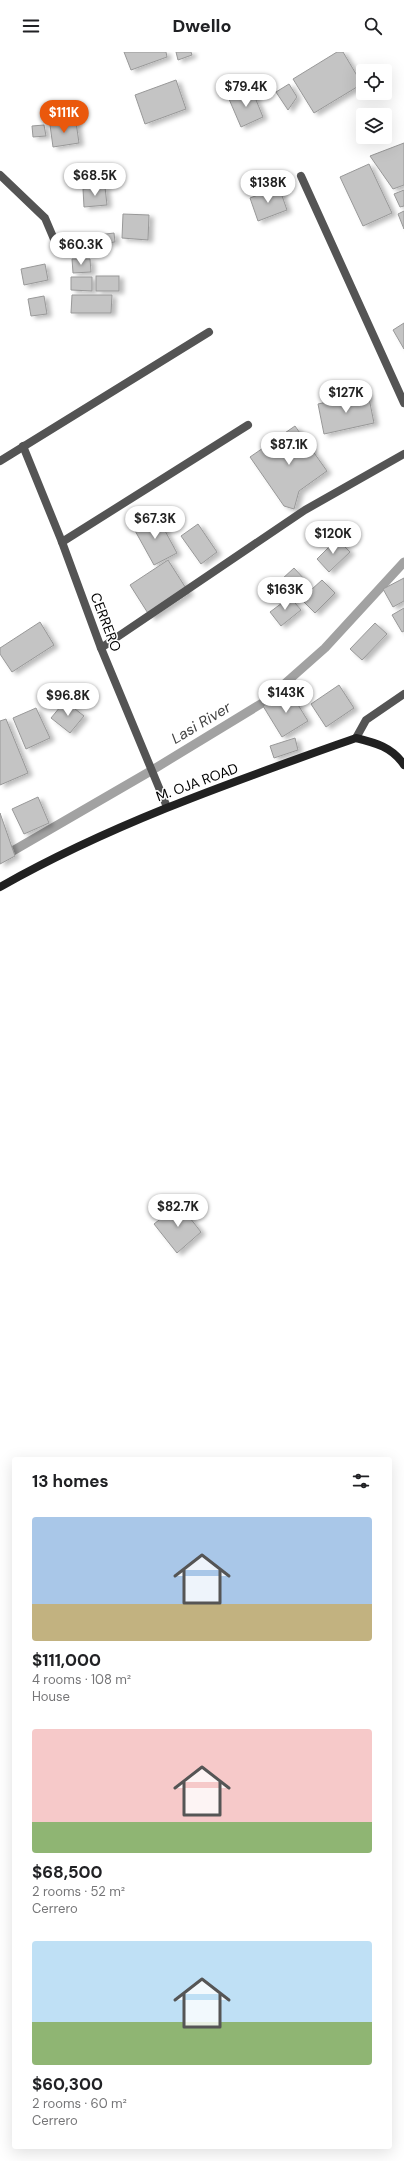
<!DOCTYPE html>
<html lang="en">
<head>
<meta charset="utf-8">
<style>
  body { margin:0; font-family:"DM Sans",sans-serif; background:#f6f6f6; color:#202124; height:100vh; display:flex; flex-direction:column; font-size:15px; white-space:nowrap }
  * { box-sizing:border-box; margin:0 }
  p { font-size:13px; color:#757577 }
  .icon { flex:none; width:22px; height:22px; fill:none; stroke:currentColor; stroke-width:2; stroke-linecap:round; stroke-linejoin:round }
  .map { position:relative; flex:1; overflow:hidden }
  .sheet { position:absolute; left:12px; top:1405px; width:380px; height:692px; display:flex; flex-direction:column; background:#fff; border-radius:4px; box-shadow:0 4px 16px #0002 }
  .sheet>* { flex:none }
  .fabs { position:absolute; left:356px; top:12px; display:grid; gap:8px }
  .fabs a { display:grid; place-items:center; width:36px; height:36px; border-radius:4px; background:#fff; box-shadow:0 4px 16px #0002; font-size:20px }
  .price { position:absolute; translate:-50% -34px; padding:0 9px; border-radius:14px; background:#fff; color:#222; font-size:13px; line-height:26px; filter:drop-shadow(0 1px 2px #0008) }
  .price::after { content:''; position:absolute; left:50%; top:24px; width:12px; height:9px; margin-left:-6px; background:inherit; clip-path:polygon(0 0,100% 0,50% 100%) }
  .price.selected { background:#ea580c; color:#fff }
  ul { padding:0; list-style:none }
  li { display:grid; align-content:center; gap:8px; height:212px; padding:0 20px }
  li span { display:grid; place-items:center; height:124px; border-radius:4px; color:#555 }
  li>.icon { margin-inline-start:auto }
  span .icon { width:72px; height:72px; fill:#fffc; stroke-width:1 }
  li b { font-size:17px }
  h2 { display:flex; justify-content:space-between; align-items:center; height:48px; padding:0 20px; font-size:17px }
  header { display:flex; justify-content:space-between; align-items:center; height:52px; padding:0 20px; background:#fff; font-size:18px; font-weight:800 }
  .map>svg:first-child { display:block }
</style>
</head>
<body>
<header><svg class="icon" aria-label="menu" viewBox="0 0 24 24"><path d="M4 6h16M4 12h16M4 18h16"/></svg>Dwello<svg class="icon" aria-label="search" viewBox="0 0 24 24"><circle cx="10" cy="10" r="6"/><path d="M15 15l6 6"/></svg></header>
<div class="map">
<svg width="404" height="2109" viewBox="0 0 404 2109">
  <defs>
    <filter id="shadow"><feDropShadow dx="4.5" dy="2.5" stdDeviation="2" flood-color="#0004"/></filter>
  </defs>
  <rect width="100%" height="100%" fill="#fff"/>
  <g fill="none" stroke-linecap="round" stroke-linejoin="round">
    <!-- stream -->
    <path stroke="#a2a2a2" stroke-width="9" d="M0 802 11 800 149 720 264 650 325 596 404 510"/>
  </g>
  <!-- building -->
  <g fill="#c4c4c4" stroke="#989898" filter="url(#shadow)">
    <path d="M124 0H166L167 5 131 18Z"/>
    <path d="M176 0H191L192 3 178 8Z"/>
    <path d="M337 0H343L362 32 314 61 293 27Z"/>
    <path d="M176 28 186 57 145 72 135 43Z"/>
    <path d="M289 32 297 45 288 58 276 40Z"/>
    <path d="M252 38 263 65 241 75 229 47Z"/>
    <path d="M76 70 79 91 53 95 50 73Z"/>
    <path d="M44 73 46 84 33 85 32 74Z"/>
    <path d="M404 91V133L393 137 370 104Z"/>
    <path d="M369 112 392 161 363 174 340 125Z"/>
    <path d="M105 135 107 153 84 155 83 137Z"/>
    <path d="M279 135 287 158 258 169 250 146Z"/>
    <path d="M404 138V154L400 155 394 142Z"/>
    <path d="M404 159V177L398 162Z"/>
    <path d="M123 162 149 163 148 188 122 186Z"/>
    <path d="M114 181 115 190 99 192 98 183Z"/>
    <path d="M72 207H90L91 220 73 221Z"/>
    <path d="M45 212 48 228 24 233 21 217Z"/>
    <rect x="96" y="224" width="23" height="15"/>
    <path d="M71 225H92V239L71 238Z"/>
    <path d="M72 243H112L111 261H71Z"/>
    <path d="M44 244 47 262 31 264 28 247Z"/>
    <path d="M404 271V297L393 278Z"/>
    <path d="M368 341 374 371 324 382 318 352Z"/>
    <path d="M295 374 327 419 299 439 294 457 284 454 250 405Z"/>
    <path d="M156 462 177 501 154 513 133 475Z"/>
    <path d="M198 472 217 500 201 512 181 484Z"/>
    <path d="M337 487 350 500 329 520 317 507Z"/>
    <path d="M168 508 189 541 151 566 130 533Z"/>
    <path d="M294 516 307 530 294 542 281 528Z"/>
    <path d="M404 526V549L393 555 383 537Z"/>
    <path d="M322 528 335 541 315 561 301 547Z"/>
    <path d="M290 545 301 558 281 574 270 560Z"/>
    <path d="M404 556V579L402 580 392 563Z"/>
    <path d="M40 570 54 593 12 620 0 602V596Z"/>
    <path d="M375 571 387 582 362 608 350 597Z"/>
    <path d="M339 633 354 656 326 675 311 652Z"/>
    <path d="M289 638 308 669 282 685 263 654Z"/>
    <path d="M65 649 84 664 70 681 51 666Z"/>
    <path d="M36 656 50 686 26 697 13 666Z"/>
    <path d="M6 667 28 721 0 733V669Z"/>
    <path d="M295 686 298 698 274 706 270 694Z"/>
    <path d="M38 745 49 771 24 782 12 757Z"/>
    <path d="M0 761 15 804 0 812Z"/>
    <path d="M179 1152 201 1180 177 1201 154 1172Z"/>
  </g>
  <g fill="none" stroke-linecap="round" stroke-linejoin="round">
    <!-- street -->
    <g stroke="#545454" stroke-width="8">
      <path d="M0 123 45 166 59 199"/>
      <path d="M301 124 404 351"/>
      <path d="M23 394 62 490 101 596 167 755"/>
      <path d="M0 409 209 280"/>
      <path d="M62 490 248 373"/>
      <path d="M101 596 305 458 404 402"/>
      <path d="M356 686 366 668 404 642"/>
    </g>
    <!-- secondary -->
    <path stroke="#212121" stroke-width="8" d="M0 835C113 771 235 729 356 686 376 691 392 695 404 713"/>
  </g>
  <g text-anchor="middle" stroke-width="3" stroke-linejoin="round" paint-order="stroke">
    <!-- street labels -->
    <g font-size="14" fill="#000" stroke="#fff">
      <text transform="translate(106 570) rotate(69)" y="5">CERRERO</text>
      <text transform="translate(197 730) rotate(-20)" y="5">M. OJA ROAD</text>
    </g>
    <!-- water labels -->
    <g font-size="15" font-style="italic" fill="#434343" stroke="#fff">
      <text transform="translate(201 671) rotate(-31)" y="5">Lasi River</text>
    </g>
  </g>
</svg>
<div class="fabs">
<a><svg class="icon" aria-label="locate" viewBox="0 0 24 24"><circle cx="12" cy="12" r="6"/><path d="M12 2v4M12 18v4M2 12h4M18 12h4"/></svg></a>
<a><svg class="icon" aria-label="layers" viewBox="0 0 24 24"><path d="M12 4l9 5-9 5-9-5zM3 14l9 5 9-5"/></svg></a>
</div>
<b class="price" style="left:246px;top:56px">$79.4K</b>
<b class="price selected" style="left:64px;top:82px">$111K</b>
<b class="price" style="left:95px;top:145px">$68.5K</b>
<b class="price" style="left:268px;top:152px">$138K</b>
<b class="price" style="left:81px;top:214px">$60.3K</b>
<b class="price" style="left:346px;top:362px">$127K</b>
<b class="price" style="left:289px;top:414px">$87.1K</b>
<b class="price" style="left:155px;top:488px">$67.3K</b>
<b class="price" style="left:333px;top:503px">$120K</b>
<b class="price" style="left:285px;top:559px">$163K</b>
<b class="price" style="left:286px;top:662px">$143K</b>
<b class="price" style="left:68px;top:665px">$96.8K</b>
<b class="price" style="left:178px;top:1176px">$82.7K</b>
<section class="sheet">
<h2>13 homes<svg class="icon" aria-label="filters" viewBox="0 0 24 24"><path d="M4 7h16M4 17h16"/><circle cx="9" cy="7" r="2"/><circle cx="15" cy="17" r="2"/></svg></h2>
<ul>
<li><span style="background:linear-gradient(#a9c7e8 70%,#c2b280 0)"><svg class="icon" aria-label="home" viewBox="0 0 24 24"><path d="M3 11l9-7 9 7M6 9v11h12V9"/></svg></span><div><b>$111,000</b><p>4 rooms · 108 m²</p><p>House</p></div></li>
<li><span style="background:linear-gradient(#f6c9c9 75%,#8fb573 0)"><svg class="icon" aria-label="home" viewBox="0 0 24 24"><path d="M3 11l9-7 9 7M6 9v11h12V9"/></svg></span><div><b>$68,500</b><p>2 rooms · 52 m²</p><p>Cerrero</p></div></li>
<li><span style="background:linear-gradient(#bfe0f5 65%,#8fb573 0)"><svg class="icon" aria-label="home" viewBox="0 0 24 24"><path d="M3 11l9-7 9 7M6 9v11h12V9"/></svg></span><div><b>$60,300</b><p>2 rooms · 60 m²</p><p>Cerrero</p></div></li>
</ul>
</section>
</div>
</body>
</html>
